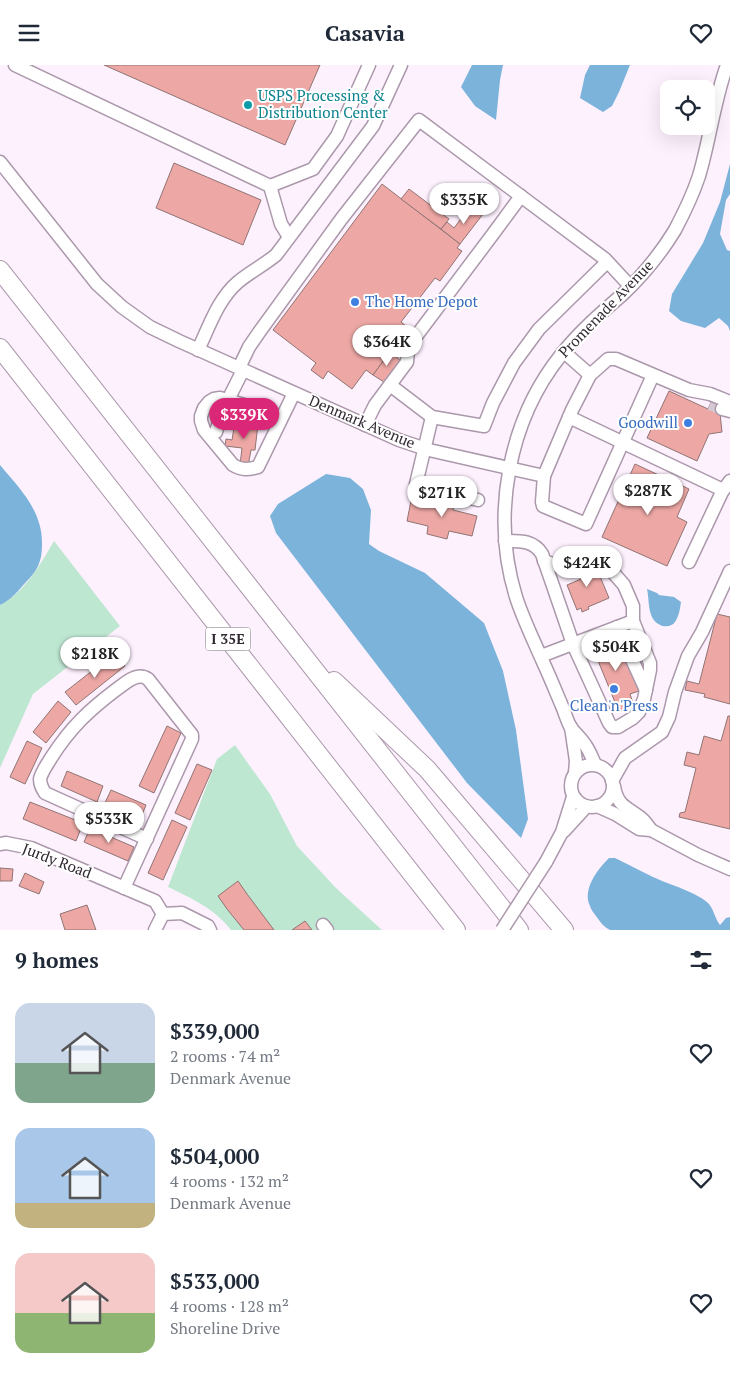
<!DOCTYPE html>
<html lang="en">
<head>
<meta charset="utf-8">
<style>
  body { margin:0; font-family:"PT Serif",serif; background:#f2f2f3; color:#1f2937; height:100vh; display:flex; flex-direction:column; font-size:19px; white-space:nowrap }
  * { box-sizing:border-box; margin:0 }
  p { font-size:16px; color:#747a83 }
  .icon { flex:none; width:28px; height:28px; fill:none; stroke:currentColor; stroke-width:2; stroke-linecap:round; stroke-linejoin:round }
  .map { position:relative; height:865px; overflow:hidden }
  .details { display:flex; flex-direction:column; background:#fff; flex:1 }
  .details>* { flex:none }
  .tools { position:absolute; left:660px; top:15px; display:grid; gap:10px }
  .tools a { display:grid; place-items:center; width:55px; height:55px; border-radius:10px; background:#fff; box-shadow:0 5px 20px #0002; font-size:25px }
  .price { position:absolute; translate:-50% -42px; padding:0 11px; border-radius:18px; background:#fff; color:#222; font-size:16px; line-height:32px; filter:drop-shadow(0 1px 2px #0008) }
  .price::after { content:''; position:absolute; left:50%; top:30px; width:15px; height:11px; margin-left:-8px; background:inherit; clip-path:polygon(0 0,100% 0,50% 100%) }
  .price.on { background:#db2777; color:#fff }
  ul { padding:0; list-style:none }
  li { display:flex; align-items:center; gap:15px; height:125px; padding:0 15px }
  li span { display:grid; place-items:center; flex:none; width:140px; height:100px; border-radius:15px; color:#555 }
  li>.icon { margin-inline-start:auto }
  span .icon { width:60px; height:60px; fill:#fffc; stroke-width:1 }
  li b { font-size:21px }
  h2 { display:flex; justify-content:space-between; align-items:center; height:60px; padding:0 15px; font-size:21px }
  header { display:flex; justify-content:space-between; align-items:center; height:65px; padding:0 15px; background:#fff; font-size:22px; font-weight:700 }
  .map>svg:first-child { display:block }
</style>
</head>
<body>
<header><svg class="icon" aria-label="menu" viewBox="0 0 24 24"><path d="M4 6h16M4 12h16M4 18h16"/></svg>Casavia<svg class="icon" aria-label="heart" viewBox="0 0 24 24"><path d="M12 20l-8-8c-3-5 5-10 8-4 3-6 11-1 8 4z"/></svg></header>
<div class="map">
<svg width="730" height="865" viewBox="0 0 730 865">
  <rect width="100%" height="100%" fill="#fef1fe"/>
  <!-- green -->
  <g fill="#bee7d2">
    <path d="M54 476 120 561 33 629 0 703V540C25 527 40 500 54 476Z"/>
    <path d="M235 680 270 729 297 781 336 823 382 865H231C215 844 191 833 168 822L217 694Z"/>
  </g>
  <!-- water -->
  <g fill="#7cb3db">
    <path d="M472 0H503L500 15 496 55 475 41 461 22Z"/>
    <path d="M590 0H630L619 27 612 41 603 47 580 33 585 10Z"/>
    <path d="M730 99V129L726 135 720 169 727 185 730 186V266L728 261 719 253 705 263 681 256 669 246 672 229 703 178 720 137Z"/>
    <path d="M0 400C20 424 43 446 42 480 42 497 37 506 26 517 18 526 11 535 0 540Z"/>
    <path d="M326 409 350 413 363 424 371 445 369 479 379 486 425 508 484 558 503 606 516 665 528 754 521 773 467 718 276 468 270 451 278 439Z"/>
    <path d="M647 524 657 528 659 530 674 532 681 537C680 544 679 551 675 557 669 565 656 561 652 552 648 544 649 533 647 524Z"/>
    <path d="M609 793H615C628 799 640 806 653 812 668 819 699 828 709 839 714 845 715 854 720 860L726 853 730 852V865H610C604 862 600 857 596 851 594 848 591 845 590 841 582 824 598 804 609 793Z"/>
  </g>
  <!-- building -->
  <g fill="#eda8a5" stroke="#907473">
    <path d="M104 0H320L285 80Z"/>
    <path d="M174 98 261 135 243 180 156 143Z"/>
    <path d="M382 119 460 179 457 183 462 186 440 216 435 213 401 257 406 261 390 283 385 280 383 282 390 287 373 310 366 305 352 324 328 306 323 314 311 305 316 298 273 265Z"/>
    <path d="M409 124 449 154 441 164 401 134Z"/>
    <path d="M472 139 483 149 460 179 441 164 447 157 454 163Z"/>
    <path d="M390 287 400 295 384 317 373 310Z"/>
    <path d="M669 326 708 344 712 335 723 341 720 348 722 367 709 369 697 396 647 373Z"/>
    <path d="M235 356 258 359 255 385H251L248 401 240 400 242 383 225 381 226 374 232 375Z"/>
    <path d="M635 399 689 424 677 452 687 457 667 501 602 472Z"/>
    <path d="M435 433 455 437 453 445 477 451 472 471 449 466 447 474 427 469 428 461 407 456 411 436 433 441Z"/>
    <path d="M586 494 593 511 599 509 609 533 588 542 589 544 582 547 581 543 577 545 567 520 581 514 575 498Z"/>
    <path d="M717 549 730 552V639L704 632 705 629 685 625 687 616 699 619Z"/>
    <path d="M616 571 639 626 630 629 634 641 619 647 592 581Z"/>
    <path d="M115 588 125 601 76 640 65 627Z"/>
    <path d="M58 636 71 647 46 678 33 667Z"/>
    <path d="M728 651H730V764L679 752 680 748 685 747 696 703 684 700 687 687 699 690 704 671 721 676Z"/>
    <path d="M167 661 181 668 154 728 139 721Z"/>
    <path d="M27 676 42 683 25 719 10 712Z"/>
    <path d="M197 699 212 705 190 755 175 748Z"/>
    <path d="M67 706 103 721 97 737 61 721Z"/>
    <path d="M111 725 146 740 140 755 104 740Z"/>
    <path d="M30 737 83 758 76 776 23 754Z"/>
    <path d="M172 755 187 762 163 815 148 808Z"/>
    <path d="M90 763 134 782 128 796 84 777Z"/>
    <path d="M0 803 13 804 12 816H0Z"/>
    <path d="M25 808 44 817 39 829 19 821Z"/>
    <path d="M238 816 247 829 274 865H244L227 844 218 831Z"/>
    <path d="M87 840 96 865H65L60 849Z"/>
    <path d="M305 856 312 865H292Z"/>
  </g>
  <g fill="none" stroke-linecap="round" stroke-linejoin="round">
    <!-- minor-tunnel -->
    <path stroke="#d5c9d5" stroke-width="12" stroke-dasharray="12 6" stroke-linecap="butt" d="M710 339 722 344"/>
    <!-- minor casing -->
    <g stroke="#ab98ab" stroke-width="15">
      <g id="minor">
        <path d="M15 0 270 121 281 159 289 172"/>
        <path d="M0 97 97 219 122 242 150 262 179 276 399 375 429 385 544 411"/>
        <path d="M270 121 313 104 337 71 369 0"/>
        <path d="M198 285C209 262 218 234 238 217 250 207 264 200 276 190L373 61 401 0"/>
        <path d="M564 287 590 310"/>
        <path d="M239 303 249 282 260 266 342 153 419 55 605 194 630 221"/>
        <path d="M653 310 586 459 543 441 542 437 544 411 572 345 590 310 608 294H616L689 325 710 329 730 337"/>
        <path d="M390 320 432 352 484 361 493 338 514 298 539 264 607 197"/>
        <path d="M722 344 730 346"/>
        <path d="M432 352 416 419 478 435"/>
        <path d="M569 352 723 425"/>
        <path d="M280 357 271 351 251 342 220 333 214 334 209 337 204 343 201 351V356L204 365 233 400C241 405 248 405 258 402L294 328"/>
        <path d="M365 360 375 340 407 297 408 286 411 278 493 169 521 131"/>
        <path d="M216 367 222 347 243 305"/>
        <path d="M505 476C520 476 533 475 542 489L573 579 609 658 612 662H618L633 653 639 647 644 634 650 605V598L633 556V541L624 520 610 504 601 502H589"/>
        <path d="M544 496 565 503 577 505"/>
        <path d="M689 497 722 427 730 416"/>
        <path d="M617 562 646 625"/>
        <path d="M541 591 633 556"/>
        <path d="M571 662 576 696 575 708"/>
        <path d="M595 699C592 693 590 687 586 681 582 674 576 669 571 663 567 656 565 648 562 641 556 627 550 612 543 597 534 576 523 554 516 532 491 451 508 356 561 290 579 267 601 248 623 229 643 210 661 188 675 165 684 148 693 129 699 111 710 74 714 36 727 0"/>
        <circle cx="592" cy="721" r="21"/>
        <path d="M612 716 625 693 662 667 669 652 675 627 688 591 702 567 730 506"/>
        <path d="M614 721C617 741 627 742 641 753 645 756 648 761 651 765"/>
        <path d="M597 741 615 749 639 764 651 765 698 790 730 804"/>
        <path d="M564 766 586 742"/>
        <path d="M0 779 6 778 31 783 155 836 163 849"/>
        <path d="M546 797 562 767 573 732"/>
        <path d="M124 823 192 674V670L148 614C145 612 141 611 137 612 130 613 123 620 117 624 89 645 70 663 51 693 47 700 42 706 40 714 40 720 42 723 45 728L147 774"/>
        <path d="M163 849 182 848 208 861 210 865"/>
        <path d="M323 860 327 865"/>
        <path d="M155 865 163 849"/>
      </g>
    </g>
    <!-- highway casing -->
    <g stroke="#ab98ab" stroke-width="20">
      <g id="highway">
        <path d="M0 205 519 865"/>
        <path d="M0 283 456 865"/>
        <path d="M334 616 427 704 564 865"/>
      </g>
    </g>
    <!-- minor -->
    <use href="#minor" stroke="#fff" stroke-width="12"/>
    <!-- highway -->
    <use href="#highway" stroke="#fff" stroke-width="18"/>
    <!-- minor-bridge casing -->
    <g stroke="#ab98ab" stroke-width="15" stroke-linecap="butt">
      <path id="minor-bridge" d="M502 865 546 797"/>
    </g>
    <!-- minor-bridge -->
    <use href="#minor-bridge" stroke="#fff" stroke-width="12"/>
  </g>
  <!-- markers -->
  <circle fill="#0f9aa8" stroke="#fff" stroke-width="2" cx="248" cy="40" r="5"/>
  <g fill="#3f7fe0" stroke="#fff" stroke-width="2">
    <circle cx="355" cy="237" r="5"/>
    <circle cx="688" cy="358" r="5"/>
    <circle cx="614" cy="624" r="5"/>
  </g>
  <g text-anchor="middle" stroke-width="4" stroke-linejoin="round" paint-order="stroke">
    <!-- shield labels -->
    <rect fill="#fff" stroke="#706a70" stroke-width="1" x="205.5" y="562.5" width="45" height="23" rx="4"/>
    <g font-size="14" font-weight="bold" fill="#322a32">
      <text x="228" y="579">I 35E</text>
    </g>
    <!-- culture labels -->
    <g font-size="15" fill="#0d838f" stroke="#fff" text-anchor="start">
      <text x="258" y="36">USPS Processing &amp;<tspan x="258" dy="17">Distribution Center</tspan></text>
    </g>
    <!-- shop labels -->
    <g font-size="15" fill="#366cbe" stroke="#fff" text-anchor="start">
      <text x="365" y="242">The Home Depot</text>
      <text x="678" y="363" text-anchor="end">Goodwill</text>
      <text x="614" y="646" text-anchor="middle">Clean'n'Press</text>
    </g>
    <!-- street labels -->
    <g font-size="15" fill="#322a32" stroke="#fff">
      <text transform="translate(606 244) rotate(-46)" y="5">Promenade Avenue</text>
      <text transform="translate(362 357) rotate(23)" y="5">Denmark Avenue</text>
      <text transform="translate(57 796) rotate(21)" y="5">Jurdy Road</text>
    </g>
  </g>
</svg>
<div class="tools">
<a><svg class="icon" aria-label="locate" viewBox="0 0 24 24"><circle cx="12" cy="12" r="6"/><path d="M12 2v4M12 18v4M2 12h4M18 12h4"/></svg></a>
</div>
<b class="price" style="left:464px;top:160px">$335K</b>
<b class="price" style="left:387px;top:302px">$364K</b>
<b class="price on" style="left:244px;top:375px">$339K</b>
<b class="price" style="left:648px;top:451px">$287K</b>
<b class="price" style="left:442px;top:453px">$271K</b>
<b class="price" style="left:587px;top:523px">$424K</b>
<b class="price" style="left:616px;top:607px">$504K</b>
<b class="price" style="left:95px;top:614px">$218K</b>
<b class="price" style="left:109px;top:779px">$533K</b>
</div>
<section class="details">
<h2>9 homes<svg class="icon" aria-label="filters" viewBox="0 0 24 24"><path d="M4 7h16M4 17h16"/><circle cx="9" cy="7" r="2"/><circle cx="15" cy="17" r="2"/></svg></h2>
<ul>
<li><span style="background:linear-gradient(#c9d6e8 60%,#7fa58c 0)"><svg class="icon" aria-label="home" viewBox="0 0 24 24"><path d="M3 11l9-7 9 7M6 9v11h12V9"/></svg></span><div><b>$339,000</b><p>2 rooms · 74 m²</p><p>Denmark Avenue</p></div><svg class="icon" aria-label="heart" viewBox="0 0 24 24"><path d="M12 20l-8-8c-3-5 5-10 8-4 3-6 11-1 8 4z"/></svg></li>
<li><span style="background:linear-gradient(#a9c7e8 75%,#c2b280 0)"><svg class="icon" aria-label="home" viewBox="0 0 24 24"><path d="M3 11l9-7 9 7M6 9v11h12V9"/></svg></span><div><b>$504,000</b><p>4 rooms · 132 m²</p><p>Denmark Avenue</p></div><svg class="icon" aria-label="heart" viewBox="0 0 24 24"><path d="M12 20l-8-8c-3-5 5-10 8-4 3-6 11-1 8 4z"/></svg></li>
<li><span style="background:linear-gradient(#f6c9c9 60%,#8fb573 0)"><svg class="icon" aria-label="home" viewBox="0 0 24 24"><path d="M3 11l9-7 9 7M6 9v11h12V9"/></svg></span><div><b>$533,000</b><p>4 rooms · 128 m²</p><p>Shoreline Drive</p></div><svg class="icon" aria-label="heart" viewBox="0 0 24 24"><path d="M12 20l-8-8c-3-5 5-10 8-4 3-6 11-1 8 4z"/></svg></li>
</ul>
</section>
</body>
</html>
